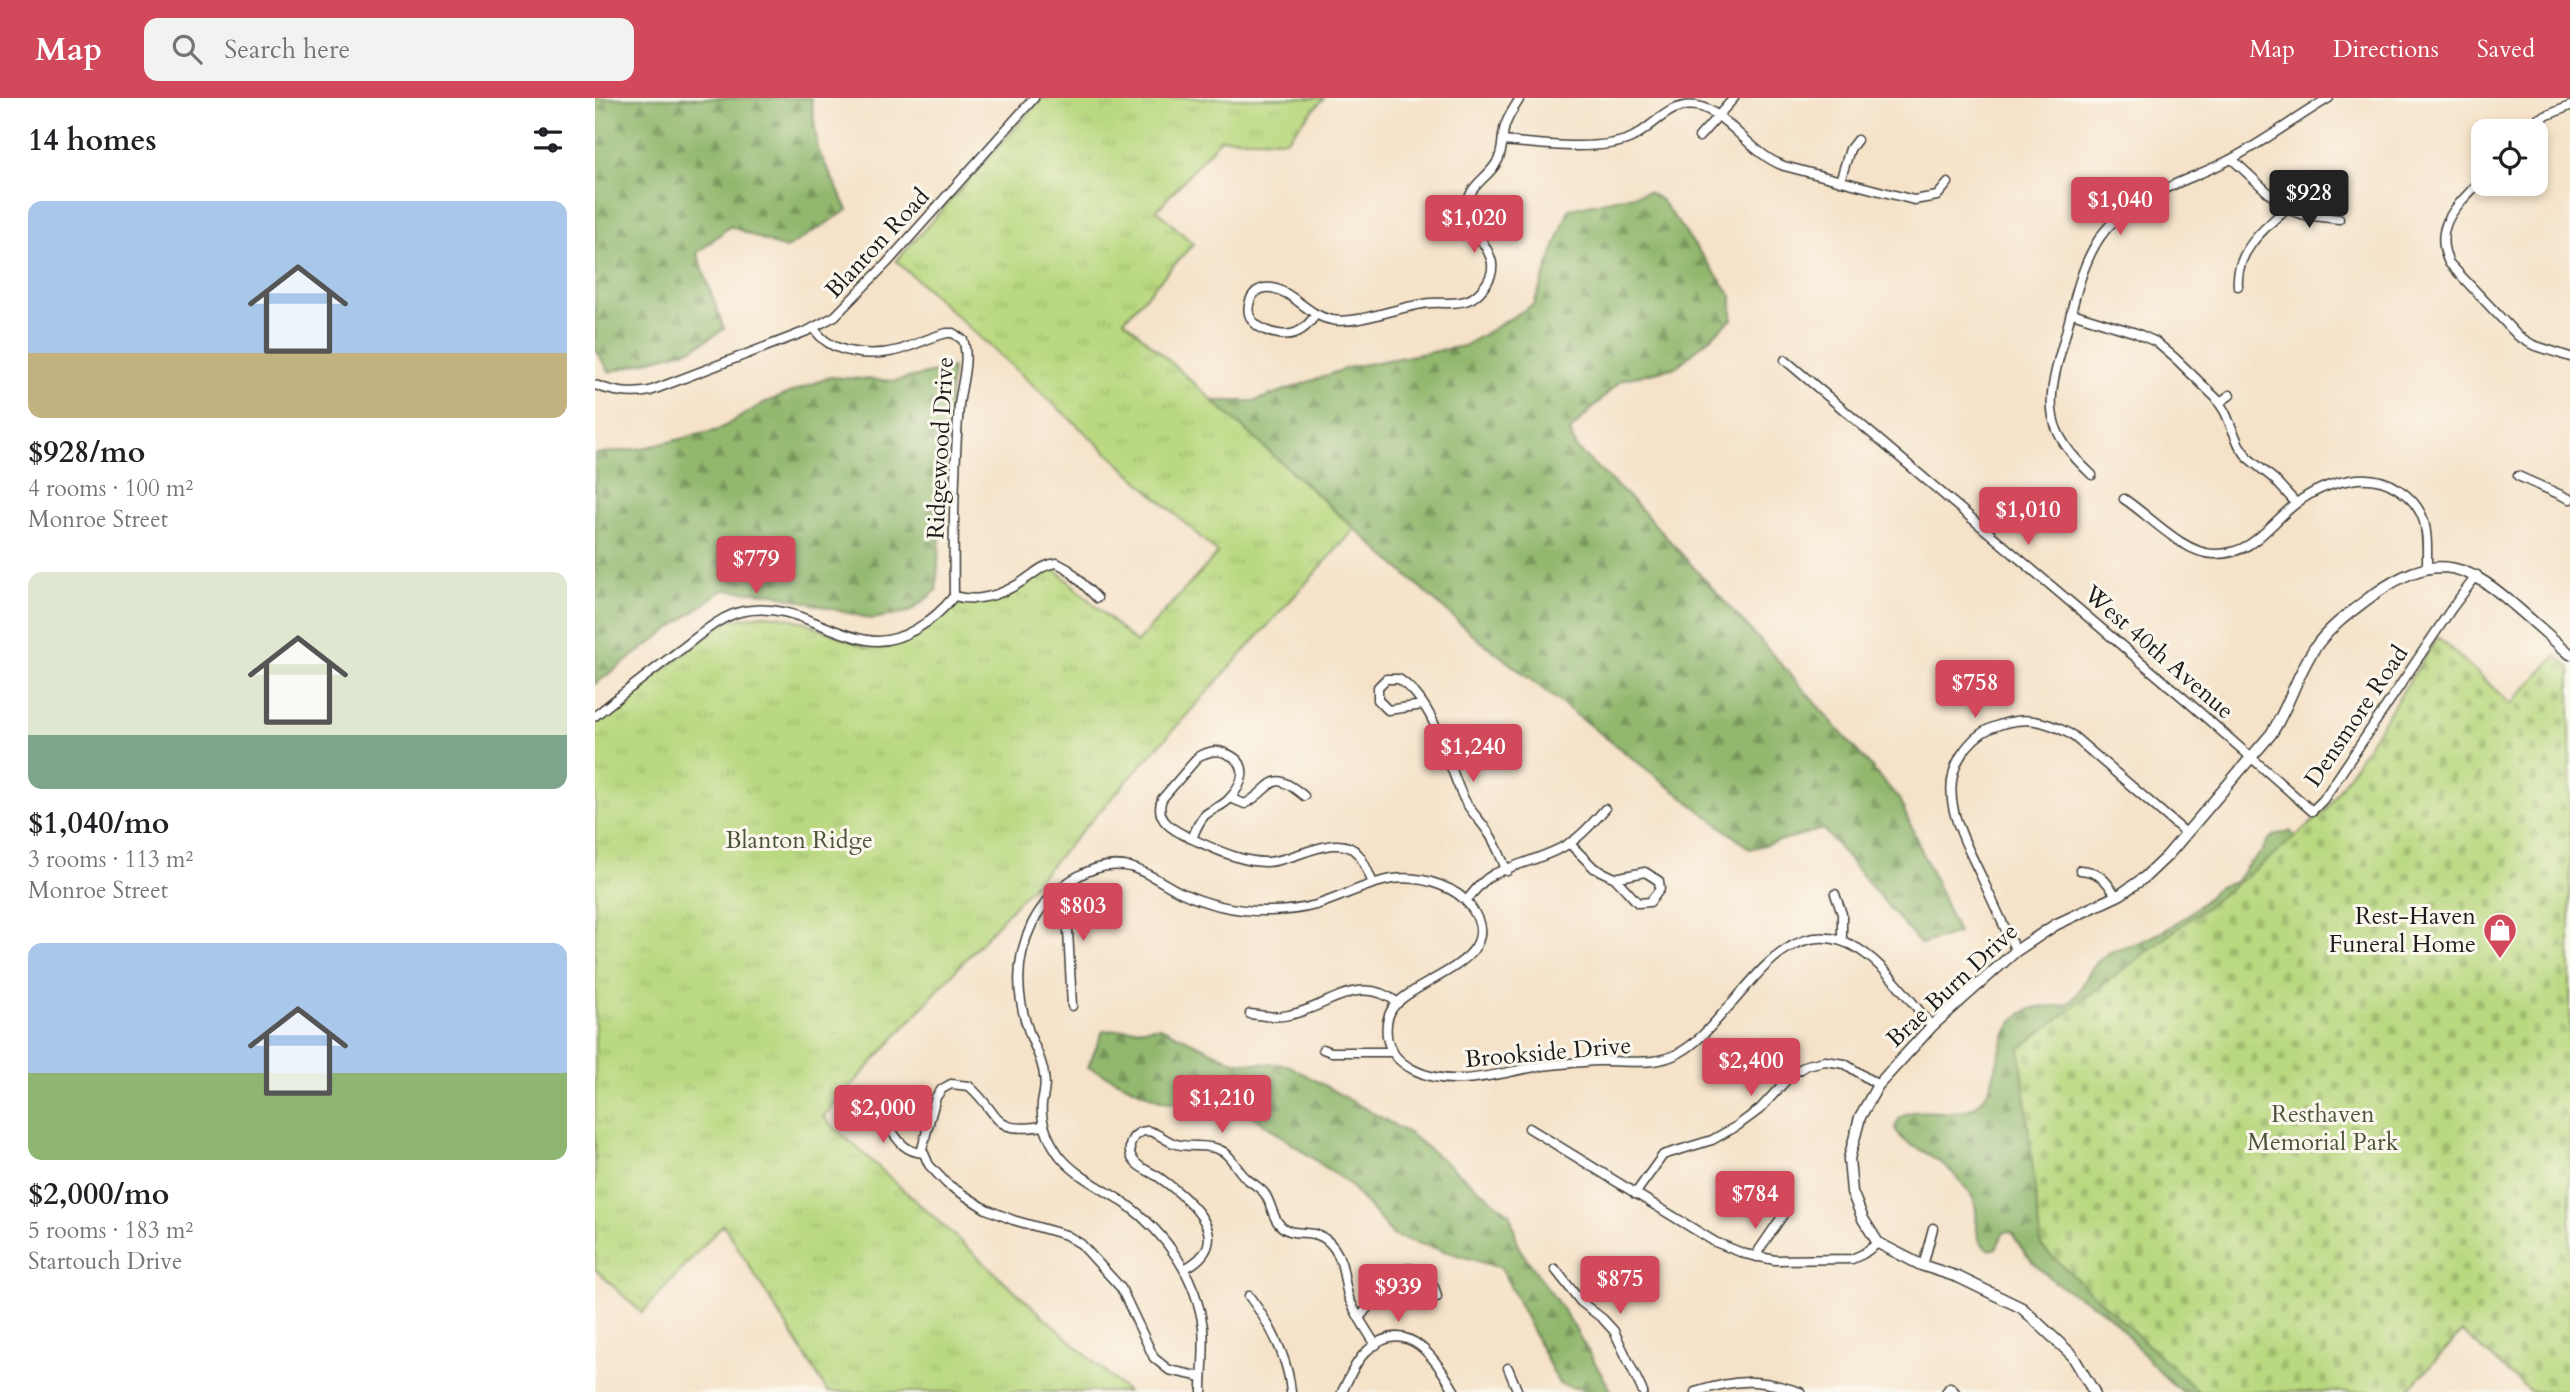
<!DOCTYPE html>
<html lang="en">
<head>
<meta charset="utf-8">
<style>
  body { margin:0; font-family:Cardo,serif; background:#f2f2f2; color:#202124; height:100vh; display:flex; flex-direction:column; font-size:26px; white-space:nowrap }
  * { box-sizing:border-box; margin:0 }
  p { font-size:23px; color:#757577 }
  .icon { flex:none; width:38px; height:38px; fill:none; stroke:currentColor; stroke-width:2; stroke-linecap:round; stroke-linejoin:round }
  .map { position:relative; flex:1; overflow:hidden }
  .panel { display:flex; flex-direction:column; background:#fff; width:595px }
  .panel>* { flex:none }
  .buttons { position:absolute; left:1876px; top:21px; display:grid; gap:14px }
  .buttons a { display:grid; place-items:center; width:77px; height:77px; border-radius:14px; background:#fff; box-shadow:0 4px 10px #0003; font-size:35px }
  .price { position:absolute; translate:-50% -60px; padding:0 16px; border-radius:7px; background:#d1495b; color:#fff; font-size:23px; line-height:46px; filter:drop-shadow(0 2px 4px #0008) }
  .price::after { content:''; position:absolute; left:50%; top:42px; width:21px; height:16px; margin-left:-10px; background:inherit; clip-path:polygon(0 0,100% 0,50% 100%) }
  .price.selected { background:#222; color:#fff }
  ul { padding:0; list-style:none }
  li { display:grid; align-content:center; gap:14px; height:371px; padding:0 28px }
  li span { display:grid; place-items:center; height:217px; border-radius:14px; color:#555 }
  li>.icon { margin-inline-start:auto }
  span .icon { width:126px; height:126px; fill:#fffc; stroke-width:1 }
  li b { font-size:30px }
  h2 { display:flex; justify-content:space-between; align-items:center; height:84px; padding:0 28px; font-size:30px }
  header { display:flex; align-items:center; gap:42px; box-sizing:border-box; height:98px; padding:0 35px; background:#d1495b; color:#fff }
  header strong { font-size:33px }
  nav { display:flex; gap:38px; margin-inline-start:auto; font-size:24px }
  .search { width:490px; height:63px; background:#f2f2f2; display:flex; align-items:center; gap:18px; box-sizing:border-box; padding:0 24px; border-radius:14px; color:#757577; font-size:26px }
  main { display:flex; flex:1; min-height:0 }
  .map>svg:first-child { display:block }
</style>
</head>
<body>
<header>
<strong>Map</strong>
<div class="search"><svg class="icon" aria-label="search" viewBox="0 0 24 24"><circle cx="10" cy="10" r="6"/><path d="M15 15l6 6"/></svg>Search here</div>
<nav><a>Map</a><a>Directions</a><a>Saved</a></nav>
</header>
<main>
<section class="panel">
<h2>14 homes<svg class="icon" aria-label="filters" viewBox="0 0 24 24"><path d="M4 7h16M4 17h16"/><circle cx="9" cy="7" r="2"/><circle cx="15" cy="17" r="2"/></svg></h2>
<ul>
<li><span style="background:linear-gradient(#a9c7e8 70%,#c2b280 0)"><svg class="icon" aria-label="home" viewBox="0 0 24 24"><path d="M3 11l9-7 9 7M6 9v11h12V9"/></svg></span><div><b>$928/mo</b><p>4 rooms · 100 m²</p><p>Monroe Street</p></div></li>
<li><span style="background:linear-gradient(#dfe7d0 75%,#7fa58c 0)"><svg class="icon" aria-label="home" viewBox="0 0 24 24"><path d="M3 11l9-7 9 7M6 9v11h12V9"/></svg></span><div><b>$1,040/mo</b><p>3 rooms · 113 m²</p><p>Monroe Street</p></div></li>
<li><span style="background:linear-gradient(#a9c7e8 60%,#8fb573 0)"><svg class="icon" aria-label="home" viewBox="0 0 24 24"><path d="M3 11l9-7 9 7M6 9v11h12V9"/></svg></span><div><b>$2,000/mo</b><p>5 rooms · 183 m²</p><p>Startouch Drive</p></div></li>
</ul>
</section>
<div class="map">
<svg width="1975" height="1294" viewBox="0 0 1975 1294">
  <defs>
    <pattern id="grass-tufts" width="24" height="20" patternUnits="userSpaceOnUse" patternTransform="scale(1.75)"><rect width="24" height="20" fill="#b9d87f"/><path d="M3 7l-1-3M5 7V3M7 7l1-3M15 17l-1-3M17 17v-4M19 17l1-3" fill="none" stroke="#9eb96d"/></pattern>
    <pattern id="forest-firs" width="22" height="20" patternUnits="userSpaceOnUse" patternTransform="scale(1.75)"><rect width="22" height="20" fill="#92b86e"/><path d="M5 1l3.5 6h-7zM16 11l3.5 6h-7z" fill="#76955a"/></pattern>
    <pattern id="cemetery-stones" width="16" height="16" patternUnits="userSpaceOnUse" patternTransform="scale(1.75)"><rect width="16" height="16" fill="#b9d87f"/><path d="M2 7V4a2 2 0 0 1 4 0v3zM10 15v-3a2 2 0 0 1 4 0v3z" fill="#9eb96d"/></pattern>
  </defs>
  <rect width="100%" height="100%" fill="#fbf7ec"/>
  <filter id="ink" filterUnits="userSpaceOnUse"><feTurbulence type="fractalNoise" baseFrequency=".0143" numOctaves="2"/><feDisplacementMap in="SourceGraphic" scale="14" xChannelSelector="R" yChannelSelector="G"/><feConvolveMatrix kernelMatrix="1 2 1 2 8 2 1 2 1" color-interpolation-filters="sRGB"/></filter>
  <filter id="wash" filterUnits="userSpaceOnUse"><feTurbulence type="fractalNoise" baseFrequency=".00686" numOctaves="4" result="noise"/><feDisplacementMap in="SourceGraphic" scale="28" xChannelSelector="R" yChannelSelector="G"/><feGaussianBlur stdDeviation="1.57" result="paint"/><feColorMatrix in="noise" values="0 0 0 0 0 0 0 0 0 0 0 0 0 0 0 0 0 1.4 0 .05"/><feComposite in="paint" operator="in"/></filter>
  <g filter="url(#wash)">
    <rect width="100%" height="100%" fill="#f5e2c8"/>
    <!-- grass -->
    <path fill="url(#grass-tufts)" stroke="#6a7a4e" stroke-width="2" d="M447 0H729L691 42 626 40 562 112 598 146 529 222 760 431 228 1019 532 1294H233L128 1126 47 1215 0 1171V625L122 530 135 522 168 517 183 518 210 524 272 550 299 547 321 540 359 507 380 505 416 494 431 487 449 472 458 469 541 545 623 455 301 163Z"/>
    <!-- forest -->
    <g fill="url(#forest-firs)" stroke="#576a45" stroke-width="2">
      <path d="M0 0H216L223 52 253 112 190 151 135 128 102 155 129 231 99 250 14 274 0 250Z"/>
      <path d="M1053 94 1066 102 1137 198V221L1081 269 1026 282 975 333 981 350 1043 408 1187 567 1304 701 1363 835 1325 846 1228 731 1155 751 878 537 618 303H660L755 269 869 248 939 206 974 111Z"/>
      <path d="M357 270 341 493 314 514 277 521 175 495 128 492 0 586V356L48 350 123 332 169 305 235 279 300 283Z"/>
      <path d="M1695 733 1705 744C1702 753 1698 753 1691 759 1686 764 1683 771 1677 776 1671 781 1666 783 1661 790 1655 797 1651 805 1645 812 1633 823 1597 835 1603 857 1610 881 1642 881 1649 907L1645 912 1638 916C1621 913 1607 907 1596 893 1591 887 1588 880 1580 876L1536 921 1510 959 1507 1009 1494 1034 1489 1067 1495 1107 1503 1126 1514 1140 1545 1163 1566 1174 1591 1177 1603 1164 1616 1162C1633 1177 1632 1207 1641 1227 1647 1241 1660 1261 1674 1267 1694 1276 1735 1267 1751 1255 1761 1248 1760 1236 1766 1227 1773 1217 1784 1217 1792 1209L1795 1188 1798 1184 1831 1167 1849 1144 1857 1140 1872 1138 1884 1142 1907 1140 1919 1148 1939 1182 1963 1200 1975 1214V1294H1971L1957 1281 1940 1270 1900 1255 1876 1229 1865 1223 1859 1226 1848 1238 1821 1247C1813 1258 1817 1274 1806 1283 1793 1294 1781 1271 1767 1294H1588C1555 1270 1541 1243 1513 1217 1501 1206 1486 1200 1472 1192 1449 1177 1429 1159 1417 1134L1412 1133 1408 1136 1401 1150 1396 1152C1371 1141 1390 1114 1374 1094 1365 1082 1352 1068 1339 1060 1324 1049 1310 1048 1300 1031 1306 997 1359 1027 1383 1006 1406 987 1399 937 1425 917 1444 902 1463 913 1475 904 1488 895 1490 872 1509 858 1523 848 1534 849 1548 843 1578 830 1599 814 1621 791 1626 786 1634 787 1640 784 1646 780 1648 772 1653 767 1657 762 1664 758 1668 752 1672 739 1682 735 1695 733Z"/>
      <path d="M565 929 640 964 693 967 815 1036 915 1116 924 1150 973 1219 1017 1294H998L964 1286 906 1170 799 1138 754 1086 648 1011 566 1003 493 969 508 933Z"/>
    </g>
    <!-- cemetery -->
    <path fill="url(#cemetery-stones)" stroke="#6a7a4e" stroke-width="2" d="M1843 539 1916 606 1961 558 1975 570V1294H1936L1867 1234 1811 1294H1604L1446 1148 1425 950 1678 758 1731 712Z"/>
  </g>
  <g filter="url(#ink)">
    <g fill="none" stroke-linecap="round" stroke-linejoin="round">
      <!-- minor casing -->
      <g stroke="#3d3a36" stroke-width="11">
        <g id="minor">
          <path d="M1928 33 1943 21 1975 8"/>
          <path d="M1104 39 1139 0"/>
          <path d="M908 43C942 46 1005 54 1036 40 1058 30 1074 3 1102 8 1131 13 1155 56 1189 68L1319 102 1342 98 1353 85"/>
          <path d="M1637 61 1691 111C1668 131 1640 155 1643 188"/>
          <path d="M1888 80C1864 107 1836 126 1854 165L1923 238 1938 247 1975 259"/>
          <path d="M1245 83 1255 51 1262 42"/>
          <path d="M1691 111 1710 117 1744 121"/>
          <path d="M1477 215 1541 235 1561 244 1581 261 1621 300 1630 314 1644 347 1653 360 1679 381 1701 405"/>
          <path d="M720 218C714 225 709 232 700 235 683 241 649 229 654 207 656 195 665 188 677 190 699 194 713 218 737 222 764 227 806 207 836 205 849 204 861 207 873 202 879 200 885 194 889 189 914 158 874 140 873 112 871 87 892 82 902 64 909 53 906 40 910 28 913 18 920 9 925 0"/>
          <path d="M219 230C235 257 276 259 304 252 320 247 335 239 352 235H358L368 242C375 261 366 288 364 307 359 371 358 434 359 498"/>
          <path d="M1190 262 1592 603 1717 713 1728 702 1857 510 1882 477"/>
          <path d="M0 287C19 294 35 297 55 293L212 233 240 218 292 165 439 0"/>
          <path d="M1624 305 1635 297"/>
          <path d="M1497 377C1450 333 1450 309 1467 249 1477 215 1483 175 1502 144 1531 96 1595 84 1640 59 1673 41 1702 19 1734 0"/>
          <path d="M1923 378 1975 401"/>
          <path d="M1529 401C1554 417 1589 456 1619 456 1657 457 1672 429 1698 408 1717 392 1738 384 1762 381 1777 380 1790 382 1803 391 1835 412 1832 436 1832 471"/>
          <path d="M359 498C383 505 408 496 428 483 439 476 448 466 462 465L473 471 502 500"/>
          <path d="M828 607 793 612 783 602V589L791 581H804C841 605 850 661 868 699 874 712 885 722 893 734 901 745 906 760 912 773"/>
          <path d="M0 618C28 595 56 574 85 552 104 538 124 518 149 513 197 504 230 535 272 542 305 548 340 522 359 498"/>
          <path d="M635 700 650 706C680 689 674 669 709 698"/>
          <path d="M597 741C600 733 603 724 610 717 617 711 626 709 633 702 648 687 657 665 630 655 621 651 613 654 604 658L567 701C559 722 578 732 595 740 618 750 647 765 672 764 700 763 744 732 763 756 770 764 773 775 778 785"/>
          <path d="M974 745 999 770 1020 780 1043 805 1055 804 1065 791 1064 783 1050 774 1020 780"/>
          <path d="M1485 772C1504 773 1512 783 1521 798"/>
          <path d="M462 794 472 813 477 908"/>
          <path d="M1240 796 1247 816V842"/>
          <path d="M871 803C879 794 887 782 899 776 923 765 951 760 975 745 989 736 999 723 1010 711"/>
          <path d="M1421 853C1409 829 1398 804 1387 780 1370 743 1342 699 1365 659 1373 646 1382 636 1396 630 1427 617 1448 621 1477 637L1591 735"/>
          <path d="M655 916C669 918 681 920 694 917 735 909 764 874 803 905"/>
          <path d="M728 951 736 954H798"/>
          <path d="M264 1008C270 1013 274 1011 280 1015 300 1028 300 1053 328 1055"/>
          <path d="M449 1028C394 1036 408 1018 374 988L356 986 347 991 341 999 327 1051 334 1067 352 1086 391 1111 418 1122 471 1137 486 1146 526 1190 559 1260 574 1272 607 1279"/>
          <path d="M934 1030 1120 1144 1150 1156 1180 1162 1257 1161 1268 1156 1283 1145"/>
          <path d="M1040 1096 1068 1057 1117 1042 1142 1028 1165 1011 1197 976 1212 967 1230 963 1250 966 1283 987"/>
          <path d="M1162 1159 1164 1152 1188 1117"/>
          <path d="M1328 1168 1338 1130"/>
          <path d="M589 1171C643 1143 597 1103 565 1080 557 1074 545 1071 539 1063 532 1054 534 1040 544 1035 556 1028 567 1041 578 1045 593 1051 611 1045 625 1052 636 1056 641 1071 650 1079 656 1085 665 1089 670 1096 677 1106 677 1121 687 1129 701 1141 722 1126 739 1150 750 1165 748 1183 754 1200 761 1217 771 1232 781 1247"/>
          <path d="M960 1171 986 1204 1008 1221 1019 1233 1048 1294"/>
          <path d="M654 1198C675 1226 693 1259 696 1294"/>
          <path d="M764 1220C775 1208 796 1175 811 1171 817 1169 822 1173 827 1176 836 1183 840 1188 842 1199"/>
          <path d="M913 1270 923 1294"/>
          <path d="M607 1294C607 1272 610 1251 608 1229 601 1179 572 1136 531 1106 510 1091 481 1079 464 1057 454 1043 445 1024 447 1005 449 996 451 987 449 978 448 962 439 949 434 934 421 898 420 861 437 826 454 792 495 760 535 769 553 774 569 786 585 794 613 807 644 814 675 813 690 813 706 811 721 807 766 793 796 768 845 787 856 791 868 798 875 808 917 863 818 880 797 911 792 919 791 929 792 938 794 954 805 965 819 972 859 992 905 974 947 968 965 966 984 964 1002 963 1030 962 1059 969 1084 955 1106 943 1121 922 1138 904 1154 886 1170 865 1190 852 1254 809 1301 887 1337 928"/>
          <path d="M747 1294C754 1280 761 1262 773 1252 813 1216 842 1263 860 1294"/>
          <path d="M1100 1294C1141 1281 1164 1280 1205 1294"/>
          <path d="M1351 1294 1355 1289 1360 1294"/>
        </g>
      </g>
      <!-- tertiary casing -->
      <g stroke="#3d3a36" stroke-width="13">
        <path id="tertiary" d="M1499 1294 1477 1257 1427 1210 1363 1179 1326 1167 1283 1145 1268 1121 1257 1094 1254 1061 1265 1019 1283 987 1337 928 1421 853 1460 827 1526 796 1550 779 1572 758 1676 636C1694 609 1701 578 1719 551 1734 529 1757 513 1778 497 1836 456 1867 461 1919 507 1938 523 1956 540 1975 556"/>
      </g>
      <!-- minor -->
      <use href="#minor" stroke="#fff" stroke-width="8"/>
      <!-- tertiary -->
      <use href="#tertiary" stroke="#fff" stroke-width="10"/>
    </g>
  </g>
  <!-- icons -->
  <defs>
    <g id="shop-pin" transform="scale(1.75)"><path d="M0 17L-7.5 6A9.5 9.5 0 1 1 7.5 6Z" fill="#d1495b" stroke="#fbf7ec"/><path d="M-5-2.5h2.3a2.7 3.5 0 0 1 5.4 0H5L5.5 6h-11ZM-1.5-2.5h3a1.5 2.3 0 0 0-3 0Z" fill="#fff"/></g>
  </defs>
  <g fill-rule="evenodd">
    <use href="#shop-pin" x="1905" y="832"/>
  </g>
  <g text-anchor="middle" stroke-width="6" stroke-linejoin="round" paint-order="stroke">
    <!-- street labels -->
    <g font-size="24" fill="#1c1c1c" stroke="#fbf7ec">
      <text transform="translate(282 145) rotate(-47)" y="8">Blanton Road</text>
      <text transform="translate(345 350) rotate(-87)" y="8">Ridgewood Drive</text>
      <text transform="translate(1564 554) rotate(41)" y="8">West 40th Avenue</text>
      <text transform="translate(1761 618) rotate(-56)" y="8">Densmore Road</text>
      <text transform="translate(1357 887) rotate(-43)" y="8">Brae Burn Drive</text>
      <text transform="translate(953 954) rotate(-5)" y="8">Brookside Drive</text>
    </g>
    <!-- park labels -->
    <g font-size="24" fill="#4b543a" stroke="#fbf7ec">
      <text x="204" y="750">Blanton Ridge</text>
      <text x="1728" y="1024">Resthaven<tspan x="1728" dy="28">Memorial Park</tspan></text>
    </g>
    <!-- poi labels -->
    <g font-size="24" fill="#1c1c1c" stroke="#fbf7ec" text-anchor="end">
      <text x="1881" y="826">Rest-Haven<tspan x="1881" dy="28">Funeral Home</tspan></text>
    </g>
  </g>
</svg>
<div class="buttons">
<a><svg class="icon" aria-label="locate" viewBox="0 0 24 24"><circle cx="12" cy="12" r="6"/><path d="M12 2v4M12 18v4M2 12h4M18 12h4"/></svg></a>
</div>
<b class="price selected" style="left:1714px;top:132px">$928</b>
<b class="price" style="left:1525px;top:139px">$1,040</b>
<b class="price" style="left:879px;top:157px">$1,020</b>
<b class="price" style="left:1433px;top:449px">$1,010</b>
<b class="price" style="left:161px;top:498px">$779</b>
<b class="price" style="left:1380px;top:622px">$758</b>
<b class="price" style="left:878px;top:686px">$1,240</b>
<b class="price" style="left:488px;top:845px">$803</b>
<b class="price" style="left:1156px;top:1000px">$2,400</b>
<b class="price" style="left:627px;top:1037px">$1,210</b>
<b class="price" style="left:288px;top:1047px">$2,000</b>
<b class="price" style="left:1160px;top:1133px">$784</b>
<b class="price" style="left:1025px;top:1218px">$875</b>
<b class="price" style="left:803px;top:1226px">$939</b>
</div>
</main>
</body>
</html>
